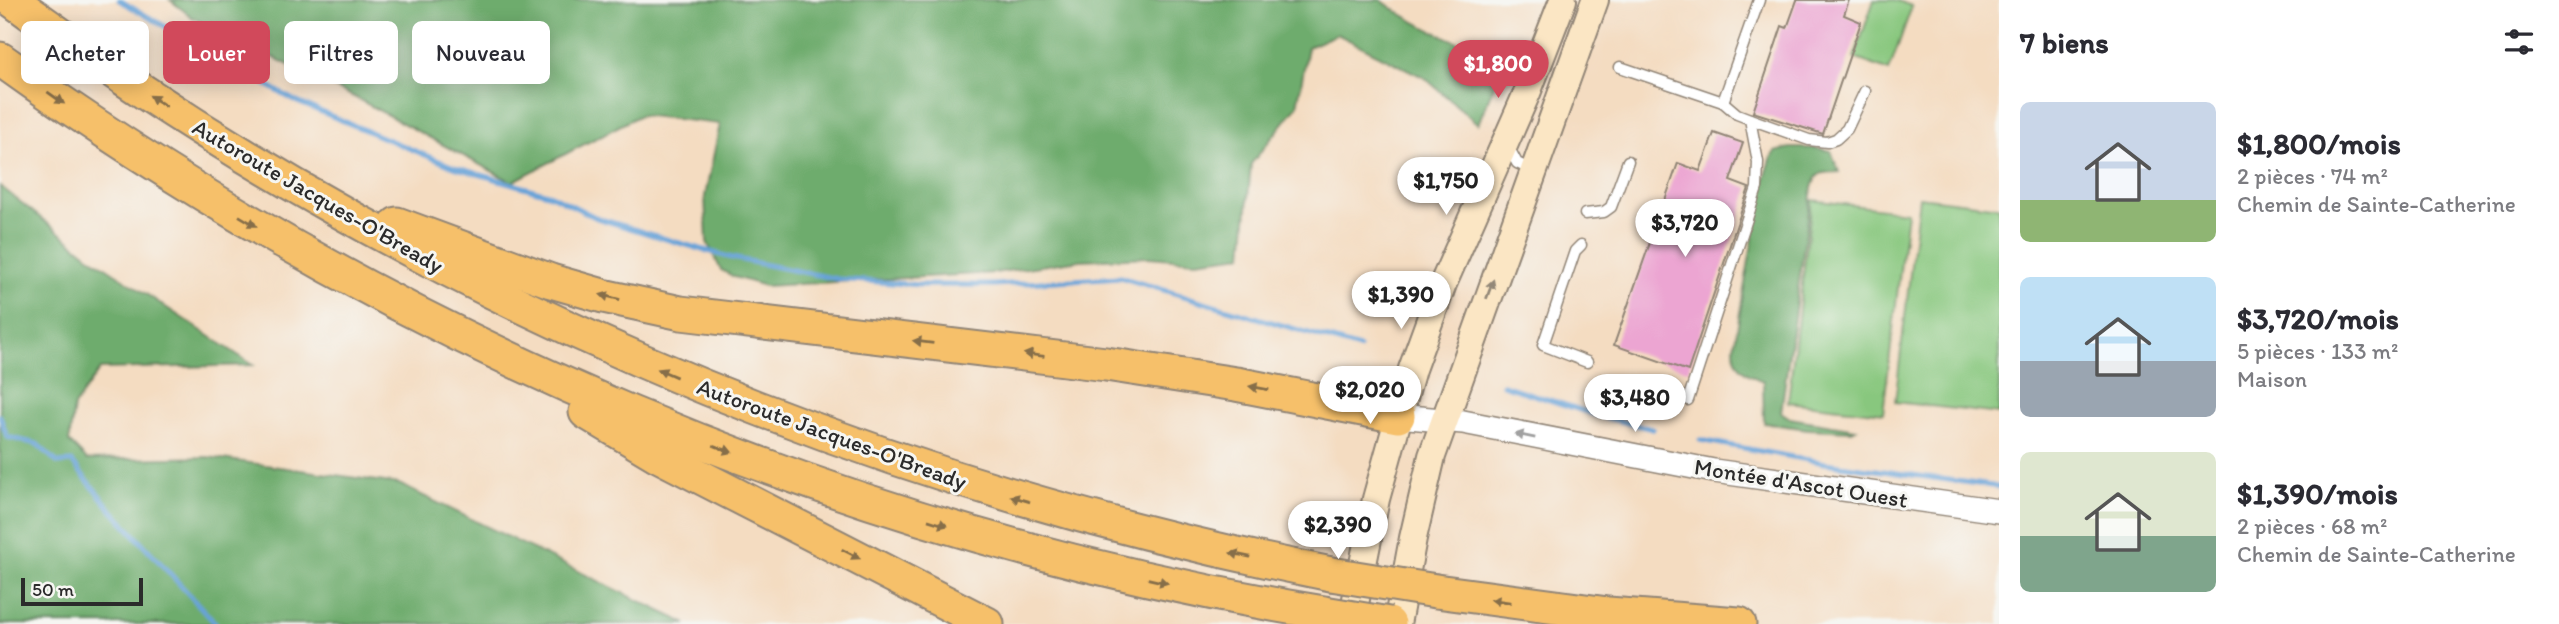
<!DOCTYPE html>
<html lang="fr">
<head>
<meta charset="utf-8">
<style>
  body { margin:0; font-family:Itim,sans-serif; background:#f7f7f7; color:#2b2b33; height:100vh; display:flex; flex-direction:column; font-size:26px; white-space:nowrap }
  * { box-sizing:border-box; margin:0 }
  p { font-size:23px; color:#7c7c81 }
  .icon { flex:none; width:38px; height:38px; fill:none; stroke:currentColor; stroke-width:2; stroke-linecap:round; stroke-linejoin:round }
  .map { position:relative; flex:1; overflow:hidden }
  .drawer { display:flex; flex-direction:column; background:#fff; width:560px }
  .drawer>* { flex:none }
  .hud { position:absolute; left:21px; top:21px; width:665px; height:63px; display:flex; gap:14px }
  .scale { position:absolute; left:21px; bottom:18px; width:122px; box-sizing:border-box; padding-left:7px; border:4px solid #2b2b2b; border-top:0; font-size:19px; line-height:24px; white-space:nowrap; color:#2b2b2b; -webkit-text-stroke:5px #f6f6f2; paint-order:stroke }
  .price { position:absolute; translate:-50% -60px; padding:0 16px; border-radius:24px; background:#fff; color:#222; font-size:23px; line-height:46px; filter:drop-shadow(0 2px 4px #0008) }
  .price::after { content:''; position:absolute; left:50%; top:42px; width:21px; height:16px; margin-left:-10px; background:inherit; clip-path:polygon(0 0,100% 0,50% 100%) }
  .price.active { background:#d1495b; color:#fff }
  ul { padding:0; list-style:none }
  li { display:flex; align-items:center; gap:21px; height:175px; padding:0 21px }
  li span { display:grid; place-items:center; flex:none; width:196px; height:140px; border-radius:10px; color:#555 }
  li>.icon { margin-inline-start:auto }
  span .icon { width:84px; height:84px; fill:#fffc; stroke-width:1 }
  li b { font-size:30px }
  h2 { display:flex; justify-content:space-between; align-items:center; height:84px; padding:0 21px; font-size:30px }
  .pill { padding:0 24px; border-radius:10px; background:#fff; box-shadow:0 4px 18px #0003; font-size:24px; line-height:63px }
  .pill.active { background:#d1495b; color:#fff }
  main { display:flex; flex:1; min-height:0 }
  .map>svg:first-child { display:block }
</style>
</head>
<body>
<main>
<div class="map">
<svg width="1999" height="624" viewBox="0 0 1999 624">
  <rect width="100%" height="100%" fill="#f6f6f2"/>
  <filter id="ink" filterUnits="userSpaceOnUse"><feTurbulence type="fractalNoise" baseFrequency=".0143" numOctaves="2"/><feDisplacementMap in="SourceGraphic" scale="14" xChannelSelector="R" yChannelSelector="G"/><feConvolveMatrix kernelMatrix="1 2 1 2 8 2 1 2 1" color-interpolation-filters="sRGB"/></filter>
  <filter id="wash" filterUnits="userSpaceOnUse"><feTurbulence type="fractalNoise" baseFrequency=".00686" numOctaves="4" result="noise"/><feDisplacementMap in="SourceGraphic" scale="28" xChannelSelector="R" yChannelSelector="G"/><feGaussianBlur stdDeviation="1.57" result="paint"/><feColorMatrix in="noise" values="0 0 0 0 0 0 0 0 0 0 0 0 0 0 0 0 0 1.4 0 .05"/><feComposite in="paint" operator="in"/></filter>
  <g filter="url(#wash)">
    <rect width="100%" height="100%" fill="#f4dcc1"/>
    <!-- green -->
    <g fill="#88c77e" stroke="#5a7954" stroke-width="2">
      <path d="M1874 0H1895L1912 6 1889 71 1854 58Z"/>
      <path d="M1919 197 1999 207V414L1895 402Z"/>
      <path d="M1812 200 1907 212 1883 413 1788 402Z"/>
    </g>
    <!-- forest -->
    <g fill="#6eac6d" stroke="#4c6c4c" stroke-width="2">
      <path d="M170 0H1381C1417 28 1461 43 1504 61L1478 124 1425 78 1337 34 1308 47 1297 106 1251 164 1243 255 1196 261 1149 257 1080 260 994 273 765 286 734 277 721 270 707 242 705 196 720 124 640 115 512 182 356 98 193 18Z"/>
      <path d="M1790 148H1814L1831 151 1839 172C1823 173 1817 170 1812 188L1781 412 1790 418 1856 429 1852 431 1808 429 1764 423 1763 381C1745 374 1734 367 1734 347L1761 191 1772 156 1775 152Z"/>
      <path d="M0 186 92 258 253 365 100 369 74 406 69 442 87 460 208 457 399 484 687 624H0Z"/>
    </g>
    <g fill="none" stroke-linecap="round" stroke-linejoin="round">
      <!-- stream -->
      <g stroke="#67a3d8" stroke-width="5">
        <path d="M119 0 295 101 454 167 551 195 597 218 669 240 732 258 838 279 920 285H994L1120 277 1359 348"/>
        <path d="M1503 385 1599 416 1653 429"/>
        <path d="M0 416 7 437 37 444 58 463 72 462 110 508 216 624"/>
        <path d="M1700 440 1825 463 1999 487"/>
      </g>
    </g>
    <g id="blocks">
      <!-- building -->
      <g fill="#eca5d2">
        <path d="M1797 0H1849L1844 15 1861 22 1823 134 1753 112 1782 26 1787 28Z"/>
        <path d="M1714 133 1743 143 1730 181 1749 188 1688 371 1614 345 1678 163 1700 171Z"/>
      </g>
    </g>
  </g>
  <g filter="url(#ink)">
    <use href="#blocks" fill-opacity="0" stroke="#908476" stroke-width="2"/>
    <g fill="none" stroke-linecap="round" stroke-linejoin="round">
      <!-- service casing -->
      <g stroke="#908476" stroke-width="13">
        <g id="service">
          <path d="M1620 67 1723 102 1759 0"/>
          <path d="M1723 102 1737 114 1750 119 1809 140 1827 142 1836 139 1847 129 1865 91"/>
          <path d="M1509 148 1517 163 1532 170"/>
          <path d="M1585 214 1604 212 1611 207 1628 161"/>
          <path d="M1581 245 1575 251 1543 345 1587 362"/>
          <path d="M1688 400 1757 188 1758 162 1750 119"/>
        </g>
      </g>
      <!-- tertiary casing -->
      <g stroke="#908476" stroke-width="26">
        <path id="tertiary" d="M1398 416 1463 422 1714 471 1999 511"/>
      </g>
      <!-- secondary casing -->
      <g stroke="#908476" stroke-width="30">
        <g id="secondary">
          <path d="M1351 624 1376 499 1412 369 1443 284 1527 93 1563 0"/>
          <path d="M1397 624 1413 538 1432 456 1595 0"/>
        </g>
      </g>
      <!-- motorway casing -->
      <g stroke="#908476" stroke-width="37">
        <g id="motorway">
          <path d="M12 0C404 288 854 480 1331 574"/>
          <path d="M0 59C391 340 848 536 1324 613"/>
          <path d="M397 224 551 281 603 296 681 313 1106 364 1236 384 1398 416"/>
          <path d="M586 412 658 455 987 624"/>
          <path d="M1436 591 1608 614 1739 624"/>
        </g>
      </g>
      <!-- service -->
      <use href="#service" stroke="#fff" stroke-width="10"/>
      <!-- tertiary -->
      <use href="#tertiary" stroke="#fff" stroke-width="23"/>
      <!-- secondary -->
      <use href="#secondary" stroke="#fbe6c4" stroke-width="26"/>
      <!-- motorway -->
      <use href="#motorway" stroke="#f6c06b" stroke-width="33"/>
      <!-- motorway-bridge casing -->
      <g stroke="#908476" stroke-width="37" stroke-linecap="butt">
        <g id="motorway-bridge">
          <path d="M1331 574 1436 591"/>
          <path d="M1324 613 1389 624"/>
        </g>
      </g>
      <!-- motorway-bridge -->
      <use href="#motorway-bridge" stroke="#f6c06b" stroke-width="33"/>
    </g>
    <!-- one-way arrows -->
    <defs><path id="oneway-solid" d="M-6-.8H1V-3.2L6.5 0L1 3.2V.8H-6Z" transform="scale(1.75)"/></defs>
    <g fill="#866e48">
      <use href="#oneway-solid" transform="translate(56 98) rotate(35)"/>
      <use href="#oneway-solid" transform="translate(158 101) rotate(-147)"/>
      <use href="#oneway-solid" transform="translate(248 221) rotate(31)"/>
      <use href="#oneway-solid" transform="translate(610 297) rotate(-166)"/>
      <use href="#oneway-solid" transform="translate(923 342) rotate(-173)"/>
      <use href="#oneway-solid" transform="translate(1034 355) rotate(-173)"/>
      <use href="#oneway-solid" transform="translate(667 373) rotate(-157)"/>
      <use href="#oneway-solid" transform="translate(1259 388) rotate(-170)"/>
      <use href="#oneway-solid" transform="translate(723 449) rotate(21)"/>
      <use href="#oneway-solid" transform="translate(1020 499) rotate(-164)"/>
      <use href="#oneway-solid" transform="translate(938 523) rotate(17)"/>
      <use href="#oneway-solid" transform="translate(851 554) rotate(27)"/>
      <use href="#oneway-solid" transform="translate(1240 555) rotate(-168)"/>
      <use href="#oneway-solid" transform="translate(1158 581) rotate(13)"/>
      <use href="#oneway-solid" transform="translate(1501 601) rotate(-172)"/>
    </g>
    <use fill="#938878" href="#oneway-solid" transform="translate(1490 289) rotate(-70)"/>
    <use fill="#a0a0a0" href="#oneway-solid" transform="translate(1525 436) rotate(-169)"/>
  </g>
  <g text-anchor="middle" stroke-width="6" stroke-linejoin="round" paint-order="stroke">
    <!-- street labels -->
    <g font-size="23" fill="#2b2b2b" stroke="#f6f6f2">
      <text transform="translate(318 196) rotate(30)" y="8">Autoroute Jacques-O'Bready</text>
      <text transform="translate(832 434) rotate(20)" y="8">Autoroute Jacques-O'Bready</text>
      <text transform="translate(1801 483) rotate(9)" y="8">Montée d'Ascot Ouest</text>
    </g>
  </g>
</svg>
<div class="scale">50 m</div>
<b class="price active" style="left:1498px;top:100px">$1,800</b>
<b class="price" style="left:1446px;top:217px">$1,750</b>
<b class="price" style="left:1685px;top:259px">$3,720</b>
<b class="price" style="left:1401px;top:331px">$1,390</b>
<b class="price" style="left:1370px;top:426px">$2,020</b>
<b class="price" style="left:1635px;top:434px">$3,480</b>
<b class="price" style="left:1338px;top:561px">$2,390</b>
<div class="hud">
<a class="pill">Acheter</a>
<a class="pill active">Louer</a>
<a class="pill">Filtres</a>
<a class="pill">Nouveau</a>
</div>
</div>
<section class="drawer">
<h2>7 biens<svg class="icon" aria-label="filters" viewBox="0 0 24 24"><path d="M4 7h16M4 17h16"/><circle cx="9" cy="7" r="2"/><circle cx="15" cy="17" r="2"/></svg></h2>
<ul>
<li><span style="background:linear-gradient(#c9d6e8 70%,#8fb573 0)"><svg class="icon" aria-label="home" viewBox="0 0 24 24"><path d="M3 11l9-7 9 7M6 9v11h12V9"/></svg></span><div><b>$1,800/mois</b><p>2 pièces · 74 m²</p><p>Chemin de Sainte-Catherine</p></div></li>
<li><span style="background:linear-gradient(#bfe0f5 60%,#9aa5b1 0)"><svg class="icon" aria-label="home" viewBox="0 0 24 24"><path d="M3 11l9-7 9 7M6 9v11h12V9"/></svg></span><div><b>$3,720/mois</b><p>5 pièces · 133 m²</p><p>Maison</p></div></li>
<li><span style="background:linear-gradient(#dfe7d0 60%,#7fa58c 0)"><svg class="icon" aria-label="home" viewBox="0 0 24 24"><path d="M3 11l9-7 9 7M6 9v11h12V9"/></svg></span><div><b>$1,390/mois</b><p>2 pièces · 68 m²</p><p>Chemin de Sainte-Catherine</p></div></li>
</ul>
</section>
</main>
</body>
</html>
